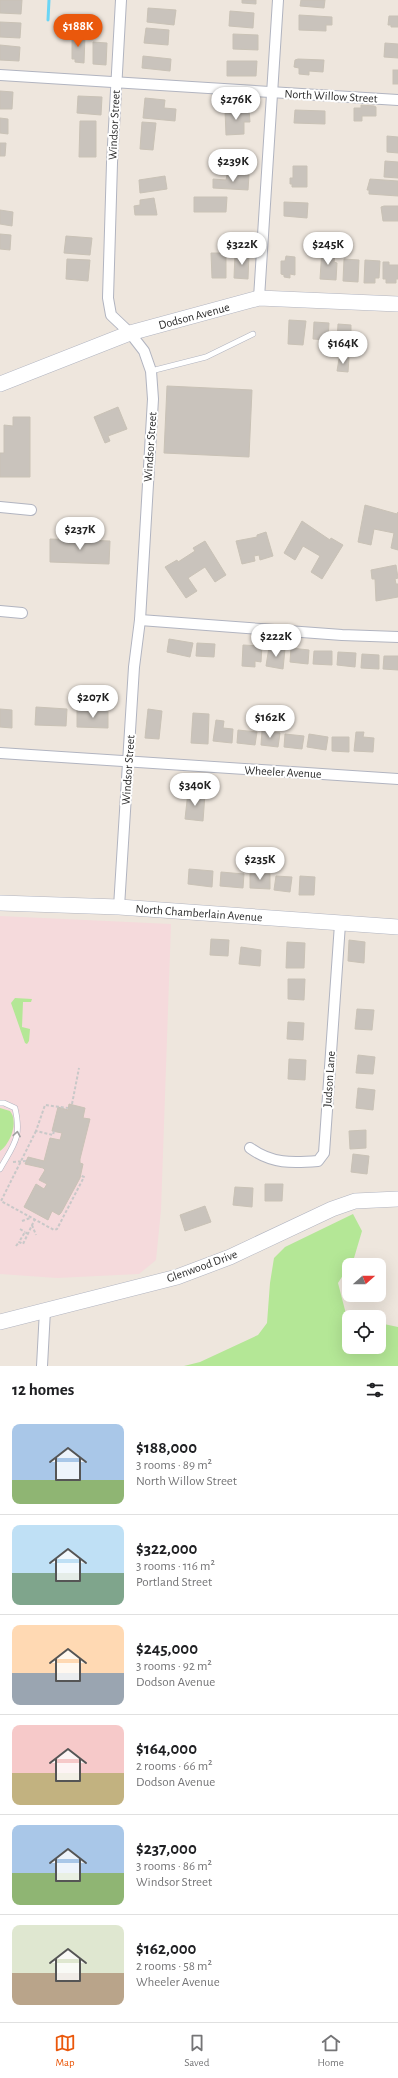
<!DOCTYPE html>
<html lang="en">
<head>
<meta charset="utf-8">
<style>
  body { margin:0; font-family:"Alegreya Sans",sans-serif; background:#f6f6f6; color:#202124; height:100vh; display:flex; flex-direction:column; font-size:15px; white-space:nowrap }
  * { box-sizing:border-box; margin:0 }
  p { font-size:13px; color:#757577 }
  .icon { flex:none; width:22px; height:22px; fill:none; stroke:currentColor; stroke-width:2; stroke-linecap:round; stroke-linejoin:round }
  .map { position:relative; height:1366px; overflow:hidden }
  .panel { display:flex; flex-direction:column; background:#fff; flex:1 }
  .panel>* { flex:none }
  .needle { width:26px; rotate:69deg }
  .fabs { position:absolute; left:342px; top:1258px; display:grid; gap:8px }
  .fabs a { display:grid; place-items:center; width:44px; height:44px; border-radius:8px; background:#fff; box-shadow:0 4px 16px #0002; font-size:20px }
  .price { position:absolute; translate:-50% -34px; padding:0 9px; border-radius:14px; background:#fff; color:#222; font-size:13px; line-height:26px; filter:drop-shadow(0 1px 2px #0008) }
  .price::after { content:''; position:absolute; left:50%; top:24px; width:12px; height:9px; margin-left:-6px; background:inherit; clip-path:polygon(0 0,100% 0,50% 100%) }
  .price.active { background:#ea580c; color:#fff }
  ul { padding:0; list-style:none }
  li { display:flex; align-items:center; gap:12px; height:100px; padding:0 12px }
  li+li { border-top:1px solid #e0e0e0 }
  li span { display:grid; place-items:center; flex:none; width:112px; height:80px; border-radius:8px; color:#555 }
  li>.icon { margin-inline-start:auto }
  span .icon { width:48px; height:48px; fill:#fffc; stroke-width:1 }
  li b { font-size:17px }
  h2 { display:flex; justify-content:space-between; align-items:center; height:48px; padding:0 12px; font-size:17px }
  .tabs { display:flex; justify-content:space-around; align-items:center; height:56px; border-top:1px solid #e0e0e0; background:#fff; font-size:11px; color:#757577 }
  .tabs a { display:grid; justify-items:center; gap:2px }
  .tabs .active { color:#ea580c }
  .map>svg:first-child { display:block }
</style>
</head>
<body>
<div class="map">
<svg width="398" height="1366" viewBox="0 0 398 1366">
  <rect width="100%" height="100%" fill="#eee6dd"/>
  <!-- medical -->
  <path fill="#f5dadc" d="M0 916 171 924 161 1210 156 1260 139 1274 57 1278 0 1274Z"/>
  <!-- green -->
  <g fill="#b4e796">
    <path d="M15 998 32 999 31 1002H23L22 1027 30 1029 29 1041 27 1044 25 1043 11 1003Z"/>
    <path d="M0 1108 10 1111C19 1122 10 1144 0 1151Z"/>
    <path d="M353 1214 362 1231 354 1258 338 1283 346 1314 356 1317H349V1347H379V1323L398 1327V1366H184L200 1362 258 1335 267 1323 270 1283 274 1258 285 1247Z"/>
  </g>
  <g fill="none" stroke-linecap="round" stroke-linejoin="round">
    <!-- stream -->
    <path stroke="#6ad5f5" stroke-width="3" d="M48 20 49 0"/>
  </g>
  <!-- building -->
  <g fill="#c9c3bc" stroke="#c9c2b6">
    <path d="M0 0H22L21 14 0 13Z"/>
    <path d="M242 0H256V4L242 3Z"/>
    <path d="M301 0H325L324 8 300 6Z"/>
    <path d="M148 8 176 10 174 25 147 22Z"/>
    <path d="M230 11 254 13 253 28 229 26Z"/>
    <path d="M299 15 332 17V25H326V31L299 30Z"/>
    <path d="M389 16H398V27H391V25H388Z"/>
    <path d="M0 22 21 23 20 38 0 37Z"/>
    <path d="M146 28 169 30 168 45 144 43Z"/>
    <path d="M233 34 258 35V50L233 49Z"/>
    <path d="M72 35 85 36 84 63 75 62V59H72Z"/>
    <path d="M93 42 107 43 106 65 93 64Z"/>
    <path d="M385 43 398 44V58L384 57Z"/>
    <path d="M0 45 20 47 19 61 0 60Z"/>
    <path d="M143 56 171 59 170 71 142 68Z"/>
    <path d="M298 59 324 60 323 72 309 71V75L299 74V68L294 67 295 60Z"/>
    <path d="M227 61H257L256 76H227Z"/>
    <rect x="393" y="70" width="5" height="14"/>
    <path d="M0 91 13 92 12 109H0Z"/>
    <path d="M78 96 102 97 101 115 77 113Z"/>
    <path d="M145 98 165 100 164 108 176 109 175 121 143 118Z"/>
    <path d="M361 105 374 106 376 107V116H362V121H354V108H361Z"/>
    <path d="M249 109 250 122H244V134L226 135 225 110Z"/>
    <path d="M295 110 325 111V124L294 123Z"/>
    <path d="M0 118 8 119V134L0 133Z"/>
    <path d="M80 121H96V157H79Z"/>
    <path d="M142 122 156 123 153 150 140 149Z"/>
    <path d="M387 136 398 137V153L387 152Z"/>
    <path d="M0 143H6L5 156H0Z"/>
    <path d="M385 161 398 162V178L384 177Z"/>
    <path d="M293 166H307V187H292V184H290V178H293Z"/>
    <path d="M227 175H249L248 190 213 188V179L226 180Z"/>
    <path d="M165 176 167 189 140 193 139 180Z"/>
    <path d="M370 179 398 181V196L369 194V190H367Z"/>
    <path d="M194 197H227L226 212H194Z"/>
    <path d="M154 198 157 215H135L134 206 140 205V200Z"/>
    <path d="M284 202 308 203 307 218 284 216Z"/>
    <path d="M384 206H398V221H383L381 207Z"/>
    <path d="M0 210 13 212 12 226 0 224Z"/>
    <path d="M0 234 11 235 10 250 0 249Z"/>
    <path d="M66 236 92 238 90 255 64 253Z"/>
    <path d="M322 249H329V255H335L334 262 337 263 336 280 320 279Z"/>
    <path d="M211 253H226V278H212Z"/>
    <path d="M235 254H249L248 279 234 278Z"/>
    <path d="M286 256 295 257V275L290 274V278L284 277V275L281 274V261H285Z"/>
    <path d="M67 259 90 260 88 281 66 279Z"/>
    <path d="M344 259 359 260 358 282 343 281Z"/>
    <path d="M365 260 380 261 379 278H375V283H364Z"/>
    <path d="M383 262H389V265H398V279H396V283H386V279H383Z"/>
    <path d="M289 320 306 321 303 345 288 344Z"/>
    <path d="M314 322 329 323 328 340 313 339Z"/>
    <path d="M338 324 351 325V342L337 341Z"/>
    <path d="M345 357 349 358 348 372 337 371 339 359H345Z"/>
    <path d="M167 386 252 390 249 457 164 453Z"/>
    <path d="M118 407 127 429 108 436 110 441 105 443 94 417Z"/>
    <path d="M13 417H30V477H0V453H4V425L13 426Z"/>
    <path d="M365 505 397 514 398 512V550L391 548 394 533 374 529 371 545 358 542Z"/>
    <path d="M302 521 330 540 331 538 343 545 322 579 311 572 320 556 303 546 295 560 284 553Z"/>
    <path d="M266 532 273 556 260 560 259 555 254 556 255 561 242 564 236 541 257 537V535Z"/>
    <path d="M50 539 110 541 109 564 50 562Z"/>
    <path d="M205 541 226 575 215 582 205 567 188 578 197 591 186 598 165 567 177 560 178 562 195 551 193 548Z"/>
    <path d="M396 565 398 578 395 579 396 584H398V597L376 601 375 579H372L371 570Z"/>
    <path d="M169 639 193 643 190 657 167 652Z"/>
    <path d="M197 643 215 644 214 657 196 656Z"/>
    <path d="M243 645 262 646 261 662 255 661V667L242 666Z"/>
    <path d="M269 647 285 649 283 669 266 666Z"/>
    <path d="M291 648 309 650 308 664 290 662Z"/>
    <path d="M314 651H332V665L313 664Z"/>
    <path d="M338 652 356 653 355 667 337 665Z"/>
    <path d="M362 654 379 655V669L361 668Z"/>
    <path d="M384 656H398V670L383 669Z"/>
    <path d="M36 707 67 709 66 726 35 725Z"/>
    <path d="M0 709 12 710V728L0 727Z"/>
    <path d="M148 709 162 711 159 739 145 738Z"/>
    <path d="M77 710H108V728L77 727Z"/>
    <path d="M193 713 209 714 208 744 191 743Z"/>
    <path d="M216 720 224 721 223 728 233 729 232 743 213 741Z"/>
    <path d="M238 730 257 732 255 745 237 743Z"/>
    <path d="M262 731 280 733 278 747 261 745Z"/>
    <path d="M356 732H364L363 737 374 738 373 752 354 751Z"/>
    <path d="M285 734 304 736 302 749 284 747Z"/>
    <path d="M309 734 328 737 326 750 307 747Z"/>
    <path d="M332 737H349V752L332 751Z"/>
    <path d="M188 792 205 794 203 821 185 819Z"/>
    <path d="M189 869 213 871 212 887 188 884Z"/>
    <path d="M221 872 244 874 243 888 220 886Z"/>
    <path d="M250 874H270V889L250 888Z"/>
    <path d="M276 876 292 877 290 892 274 890Z"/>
    <path d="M300 876 315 877 314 895H299Z"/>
    <path d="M211 939 229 940 228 956 210 955Z"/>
    <path d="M349 940 365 942 364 963 348 961Z"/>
    <path d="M287 942 305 943 304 968H286Z"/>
    <path d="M241 947 261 950 260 966 239 964Z"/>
    <path d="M288 979H305L304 1000 288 999Z"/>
    <path d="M357 1009 374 1010 372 1030 355 1029Z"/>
    <path d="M288 1022 304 1023 303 1040 287 1039Z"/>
    <path d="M358 1055 375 1057 373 1074 356 1073Z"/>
    <path d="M289 1059 306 1060 305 1080 288 1079Z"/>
    <path d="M358 1088 375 1090 373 1110 356 1108Z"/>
    <path d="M69 1104 85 1108 83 1118 90 1119 80 1159V1163L83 1164 80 1178 61 1213 59 1215 52 1211 48 1220 24 1207 36 1184 44 1189 47 1184 39 1180 45 1170 43 1168 25 1164 28 1157 44 1161 50 1138 60 1140 62 1133 52 1131 58 1107 68 1110Z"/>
    <path d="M366 1130V1148L350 1149 349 1131Z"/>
    <path d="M353 1154 369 1156 367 1174 351 1172Z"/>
    <path d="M265 1184H283L282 1201H265Z"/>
    <path d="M235 1187 253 1188 252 1207 233 1205Z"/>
    <path d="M205 1206 211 1222 185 1231 180 1215Z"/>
  </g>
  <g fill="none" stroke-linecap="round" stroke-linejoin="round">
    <!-- lane casing -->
    <g stroke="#b1b4c0" stroke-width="6">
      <g id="lane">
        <path d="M151 371 206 357 253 334"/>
        <path d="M0 1103H4L15 1108C22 1138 14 1144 0 1169"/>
      </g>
    </g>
    <!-- street casing -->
    <g stroke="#b1b4c0" stroke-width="12">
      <g id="street">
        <path d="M0 75 398 100"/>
        <path d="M259 298 278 0"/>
        <path d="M0 507 31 510"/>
        <path d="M0 611 22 613"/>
        <path d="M140 620 342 635 398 637"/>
        <path d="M0 753 398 779"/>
        <path d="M119 907 134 667 140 620 153 399 151 371 144 351 130 333 111 315 108 298 112 163 121 0"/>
        <path d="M250 1148C272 1164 292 1163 318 1161L324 1153 340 924"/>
        <path d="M42 1366 45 1310"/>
      </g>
    </g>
    <!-- secondary casing -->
    <g stroke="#b1b4c0" stroke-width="16">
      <g id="secondary">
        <path d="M0 384 130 333 259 298 398 304"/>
        <path d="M0 903 119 907 398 927"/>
        <path d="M0 1322 177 1277 230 1257 332 1209 355 1201 398 1199"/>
      </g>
    </g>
    <!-- path -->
    <g stroke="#c8c8c8" stroke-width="2" stroke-dasharray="3 2" stroke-linecap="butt">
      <path d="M72 1104 79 1068"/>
      <path d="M36 1131 1 1201 54 1230 57 1229 84 1177 80 1175"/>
      <path d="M54 1131 53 1135 36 1131 45 1105 68 1108"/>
      <path d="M13 1162 26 1161"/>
      <path d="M22 1221 30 1218"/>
      <path d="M32 1225 36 1235"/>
      <path d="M20 1229 25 1232"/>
      <path d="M28 1234 25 1232 19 1242 23 1244 35 1219"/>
      <path d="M16 1246 19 1242"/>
    </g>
    <!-- lane -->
    <use href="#lane" stroke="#fff" stroke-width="5"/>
    <!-- street -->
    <use href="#street" stroke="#fff" stroke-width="10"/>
    <!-- secondary -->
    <use href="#secondary" stroke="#fff" stroke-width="15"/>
  </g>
  <!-- one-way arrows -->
  <defs><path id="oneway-chevron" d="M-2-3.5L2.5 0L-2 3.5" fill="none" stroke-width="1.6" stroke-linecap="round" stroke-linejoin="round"/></defs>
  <use stroke="#a0a0a0" href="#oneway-chevron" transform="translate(17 1134) rotate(-80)"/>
  <g text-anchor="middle" stroke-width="4" stroke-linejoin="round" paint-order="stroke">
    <!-- street labels -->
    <g font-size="12" fill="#2b2b2b" stroke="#fff">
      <text transform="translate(331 96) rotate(3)" y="4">North Willow Street</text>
      <text transform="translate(114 125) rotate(-87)" y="4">Windsor Street</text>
      <text transform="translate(194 316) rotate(-15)" y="4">Dodson Avenue</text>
      <text transform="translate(150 447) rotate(-86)" y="4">Windsor Street</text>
      <text transform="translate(128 770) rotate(-86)" y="4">Windsor Street</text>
      <text transform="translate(283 772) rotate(3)" y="4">Wheeler Avenue</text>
      <text transform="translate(199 913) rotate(4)" y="4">North Chamberlain Avenue</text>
      <text transform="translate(329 1079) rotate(-86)" y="4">Judson Lane</text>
      <text transform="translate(202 1266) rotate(-20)" y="4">Glenwood Drive</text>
    </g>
  </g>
</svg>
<div class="fabs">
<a><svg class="needle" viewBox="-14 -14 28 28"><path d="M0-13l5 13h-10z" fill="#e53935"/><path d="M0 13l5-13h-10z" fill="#757577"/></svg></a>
<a><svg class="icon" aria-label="locate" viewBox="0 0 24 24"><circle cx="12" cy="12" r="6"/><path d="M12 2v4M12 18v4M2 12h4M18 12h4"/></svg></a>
</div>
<b class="price active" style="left:78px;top:48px">$188K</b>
<b class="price" style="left:236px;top:121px">$276K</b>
<b class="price" style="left:233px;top:183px">$239K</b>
<b class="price" style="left:242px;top:266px">$322K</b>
<b class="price" style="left:328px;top:266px">$245K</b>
<b class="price" style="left:343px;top:365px">$164K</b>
<b class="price" style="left:80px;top:551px">$237K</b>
<b class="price" style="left:276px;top:658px">$222K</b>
<b class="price" style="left:93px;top:719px">$207K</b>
<b class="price" style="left:270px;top:739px">$162K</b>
<b class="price" style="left:195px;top:807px">$340K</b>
<b class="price" style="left:260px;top:881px">$235K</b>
</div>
<section class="panel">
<h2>12 homes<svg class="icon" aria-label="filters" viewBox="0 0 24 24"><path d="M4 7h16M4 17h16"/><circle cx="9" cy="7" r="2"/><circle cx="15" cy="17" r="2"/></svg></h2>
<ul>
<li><span style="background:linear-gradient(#a9c7e8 70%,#8fb573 0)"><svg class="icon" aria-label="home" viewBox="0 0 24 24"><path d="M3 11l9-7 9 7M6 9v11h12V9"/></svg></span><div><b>$188,000</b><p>3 rooms · 89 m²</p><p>North Willow Street</p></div></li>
<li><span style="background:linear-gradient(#bfe0f5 60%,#7fa58c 0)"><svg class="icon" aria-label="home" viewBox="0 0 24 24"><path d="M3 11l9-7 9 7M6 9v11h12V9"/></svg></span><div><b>$322,000</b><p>3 rooms · 116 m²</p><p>Portland Street</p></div></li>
<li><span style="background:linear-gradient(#ffd9b3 60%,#9aa5b1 0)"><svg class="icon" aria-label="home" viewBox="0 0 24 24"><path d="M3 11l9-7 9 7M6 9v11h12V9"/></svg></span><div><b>$245,000</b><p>3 rooms · 92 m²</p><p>Dodson Avenue</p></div></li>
<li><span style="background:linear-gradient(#f6c9c9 60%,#c2b280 0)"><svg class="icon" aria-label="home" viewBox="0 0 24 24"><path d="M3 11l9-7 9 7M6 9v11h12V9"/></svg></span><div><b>$164,000</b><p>2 rooms · 66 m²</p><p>Dodson Avenue</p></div></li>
<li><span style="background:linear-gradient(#a9c7e8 60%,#8fb573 0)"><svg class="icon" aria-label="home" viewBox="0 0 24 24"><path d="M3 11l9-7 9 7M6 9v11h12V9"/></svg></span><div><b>$237,000</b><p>3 rooms · 86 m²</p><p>Windsor Street</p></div></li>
<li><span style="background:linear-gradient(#dfe7d0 60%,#b9a48a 0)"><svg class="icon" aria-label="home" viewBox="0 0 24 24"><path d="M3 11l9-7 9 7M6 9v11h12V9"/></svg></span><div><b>$162,000</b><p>2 rooms · 58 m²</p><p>Wheeler Avenue</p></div></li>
</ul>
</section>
<nav class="tabs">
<a class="active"><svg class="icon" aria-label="map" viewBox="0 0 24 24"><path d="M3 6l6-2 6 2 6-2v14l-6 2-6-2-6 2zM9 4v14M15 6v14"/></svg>Map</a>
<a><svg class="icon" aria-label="saved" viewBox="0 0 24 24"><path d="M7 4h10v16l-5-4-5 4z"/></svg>Saved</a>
<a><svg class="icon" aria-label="home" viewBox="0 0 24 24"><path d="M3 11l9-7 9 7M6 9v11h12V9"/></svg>Home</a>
</nav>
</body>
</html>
